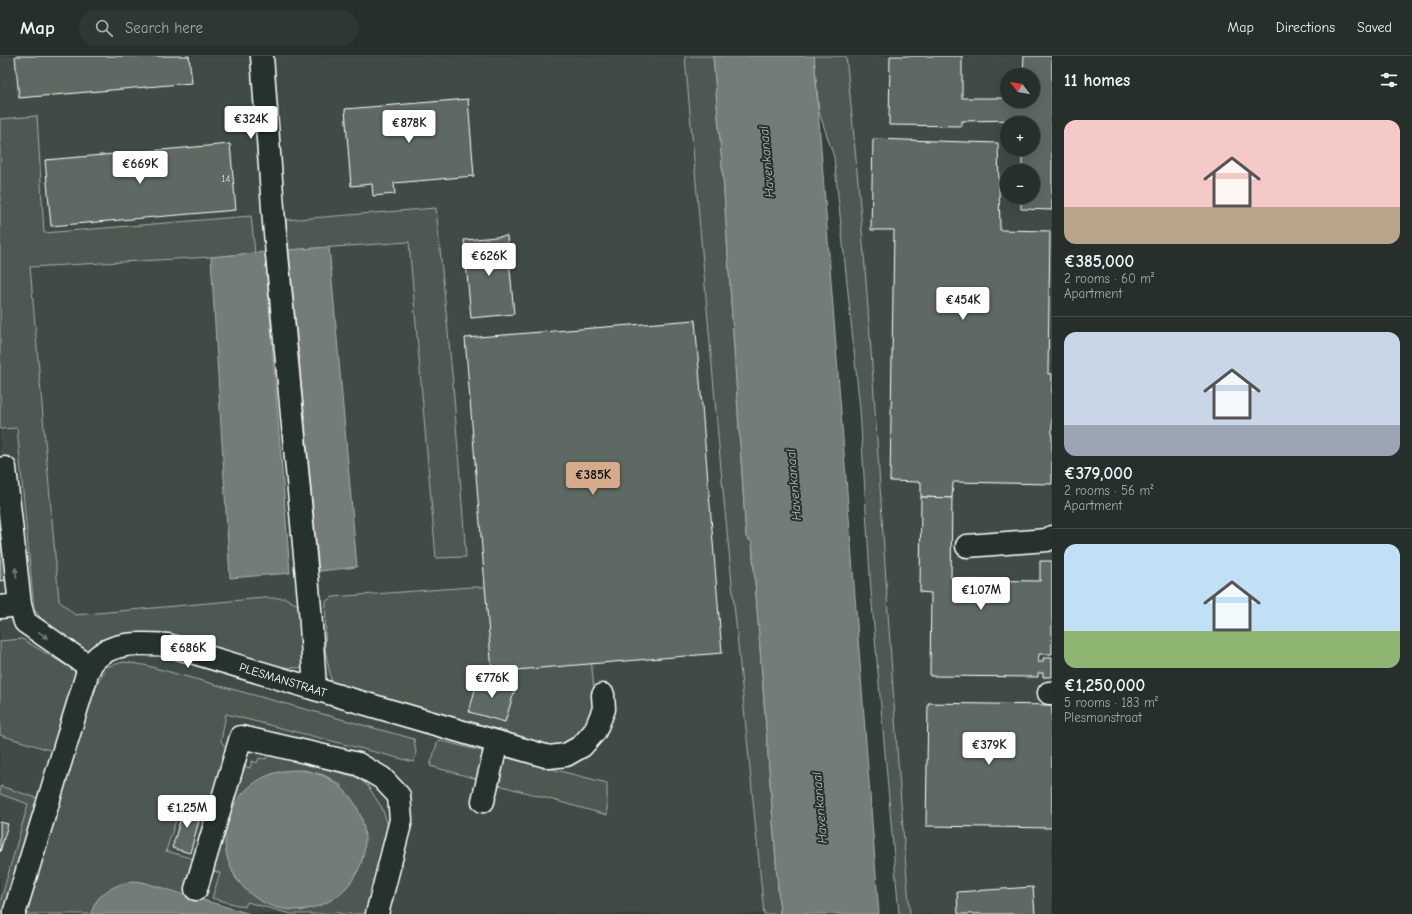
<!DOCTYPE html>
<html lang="en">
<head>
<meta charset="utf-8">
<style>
  body { margin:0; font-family:"Comic Neue",sans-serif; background:#2e3734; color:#f1f3f6; height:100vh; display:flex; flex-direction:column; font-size:15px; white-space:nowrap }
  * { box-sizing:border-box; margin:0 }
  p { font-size:13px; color:#a4a9a9 }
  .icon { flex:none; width:22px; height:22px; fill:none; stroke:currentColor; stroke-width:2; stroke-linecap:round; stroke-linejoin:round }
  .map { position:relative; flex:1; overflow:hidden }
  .details { display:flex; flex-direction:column; background:#262f2c; width:360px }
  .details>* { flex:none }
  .needle { width:26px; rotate:301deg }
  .tools { position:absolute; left:1000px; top:12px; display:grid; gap:8px }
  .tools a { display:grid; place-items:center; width:40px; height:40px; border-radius:50%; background:#262f2c; box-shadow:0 4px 16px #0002,0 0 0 1px #424a48; font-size:20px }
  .price { position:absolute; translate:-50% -34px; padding:0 9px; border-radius:4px; background:#fff; color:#222; font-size:13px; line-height:26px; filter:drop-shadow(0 1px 2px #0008) }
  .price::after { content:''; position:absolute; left:50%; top:24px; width:12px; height:9px; margin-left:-6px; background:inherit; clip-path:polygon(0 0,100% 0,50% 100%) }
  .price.current { background:#d6ab8b; color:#111 }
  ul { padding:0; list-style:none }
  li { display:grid; align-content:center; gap:8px; height:212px; padding:0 12px }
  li+li { border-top:1px solid #424a48 }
  li span { display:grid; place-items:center; height:124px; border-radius:12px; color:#555 }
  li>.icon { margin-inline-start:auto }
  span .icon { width:72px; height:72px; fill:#fffc; stroke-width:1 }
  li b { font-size:17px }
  h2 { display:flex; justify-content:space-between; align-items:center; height:48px; padding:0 12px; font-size:17px }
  header { display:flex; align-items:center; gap:24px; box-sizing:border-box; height:56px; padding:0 20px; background:#262f2c; border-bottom:1px solid #424a48 }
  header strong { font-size:19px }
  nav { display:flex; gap:22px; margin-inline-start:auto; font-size:14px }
  .search { width:280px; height:36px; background:#2e3734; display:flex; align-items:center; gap:10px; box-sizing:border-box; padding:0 14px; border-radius:22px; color:#a4a9a9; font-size:15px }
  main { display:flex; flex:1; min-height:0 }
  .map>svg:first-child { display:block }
</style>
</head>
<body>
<header>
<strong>Map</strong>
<div class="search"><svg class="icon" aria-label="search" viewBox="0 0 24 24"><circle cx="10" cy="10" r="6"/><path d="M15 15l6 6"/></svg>Search here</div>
<nav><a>Map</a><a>Directions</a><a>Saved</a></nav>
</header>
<main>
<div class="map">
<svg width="1052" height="858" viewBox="0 0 1052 858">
  <rect width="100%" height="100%" fill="#333f3a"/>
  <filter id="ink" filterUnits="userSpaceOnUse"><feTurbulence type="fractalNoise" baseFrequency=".025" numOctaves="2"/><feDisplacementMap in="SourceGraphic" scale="8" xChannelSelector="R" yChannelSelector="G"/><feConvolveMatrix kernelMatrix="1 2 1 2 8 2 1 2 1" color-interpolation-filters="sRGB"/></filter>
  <g filter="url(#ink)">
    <!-- built -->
    <g fill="#404c47" fill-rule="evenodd">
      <path d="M0 0H713L780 858H0Z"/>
      <path d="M837 0H1052V858H910L874 471ZM1007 19H1033V45H1007ZM1007 67H1033V93H1007ZM1007 115H1033V141H1007Z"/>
    </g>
    <!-- green -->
    <g fill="#4d5853" stroke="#a6aca9" fill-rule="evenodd">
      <path d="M685 0H713L723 120 746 481 752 486 780 858H764L721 413Z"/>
      <path d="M814 0H846C876 285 885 572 910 858H899L871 536 860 353 834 101 819 56Z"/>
      <path d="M37 60 44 177 251 160 255 197 211 201 30 211 59 545 75 559 264 542H285L305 553 304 612 280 611 170 578 138 577 90 596H82L42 564 34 553 17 372 0 373V63Z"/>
      <path d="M436 152 453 328 466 501 436 502 409 186 289 194 286 164Z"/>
      <path d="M471 531 584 533 595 643 592 658 585 671 570 685 556 690H538L332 628 325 593 326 545 333 541Z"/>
      <path d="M22 583 77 616 53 695 0 679V585Z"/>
      <path d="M124 606 144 609 414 683 416 696 414 706 226 658 221 685 225 691 227 699 209 753 182 745 166 795 194 803 184 839 142 826 96 846 91 858H26L91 645 100 622 109 610Z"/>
      <path d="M438 684 607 727V759L430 710Z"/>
      <path d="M268 698 357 721 368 730 382 752 387 766 388 783 365 858H342L335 856 334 858H291L247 846 245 851 212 842 220 817 213 815 244 710 250 712 252 705 257 707 259 702 266 703ZM304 714 324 719 341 729 332 841 315 850 301 855 236 823 227 797 286 715Z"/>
      <path d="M0 730 40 743 6 858H0V847L28 748 0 738Z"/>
    </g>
    <!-- water -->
    <g fill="#737b78" stroke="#abb0ae">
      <path d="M713 0H814L879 858H780L752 486 746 481 723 120Z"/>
      <path d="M329 191 357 511 319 515 289 194Z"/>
      <path d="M265 196 290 517 230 522 211 201Z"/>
      <circle cx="295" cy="784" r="70"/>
      <path d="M132 825 142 826 250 858H91C92 854 94 849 96 846 103 834 119 828 132 825Z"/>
    </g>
    <!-- building -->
    <g fill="#5f6964" stroke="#fff">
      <path d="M15 0H189L192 27 19 42Z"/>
      <path d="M890 0H962V42H1007V45H1033V19H1023L1024 0H1052V154L1021 153V141H1033V115H1022V93H1033V67H1022V64L962 65V70L889 69Z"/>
      <path d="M468 43 474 120 394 127 395 138 373 140 372 128 351 130 345 53Z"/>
      <path d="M873 83 998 87 1000 174 1050 175 1048 318H1052V428L954 426 953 427 952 442 921 441V426H920L890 425 894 174H871Z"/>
      <path d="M230 88 236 154 51 170 45 104Z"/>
      <path d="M507 180 514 258 471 262 464 184Z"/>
      <path d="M695 264 722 597 492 616 465 282Z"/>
      <path d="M921 441 952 442 951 522H963V524L1040 525V505H1052V598H1039L1038 606H1043V602H1052V621H1043V617H1038V621L930 620 931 537 920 536Z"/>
      <path d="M0 443 7 524 0 525Z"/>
      <path d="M479 619 516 630 505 666 469 656Z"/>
      <path d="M928 647 1052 649V772L926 770Z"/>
      <path d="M185 748 202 754 190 797 172 792Z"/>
      <path d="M0 766 8 768 0 796Z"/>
      <path d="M1033 831 1035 858H958L957 836Z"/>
    </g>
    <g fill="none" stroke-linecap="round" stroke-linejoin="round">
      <!-- minor casing -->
      <g stroke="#fff" stroke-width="25">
        <g id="minor">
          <path d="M262 0 274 166 310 553 315 633"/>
          <path d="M0 413 5 412 20 549 0 551"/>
          <path d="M967 490 1047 484 1052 481"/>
          <path d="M20 549 25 566 90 611"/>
          <path d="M1049 637H1052"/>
          <path d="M483 745 497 686"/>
          <path d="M196 833 241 681 358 708 382 722 399 740 401 764 377 858"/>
          <path d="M14 858 85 625C86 620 88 614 90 610 106 584 142 587 168 589L315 633 549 701 566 699 582 690 595 675 604 653 603 639"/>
        </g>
      </g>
      <!-- minor -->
      <use href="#minor" stroke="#26332d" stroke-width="22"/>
    </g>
    <!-- one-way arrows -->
    <defs><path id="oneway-solid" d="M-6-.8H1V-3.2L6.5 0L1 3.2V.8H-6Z"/></defs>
    <g fill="#727a76">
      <use href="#oneway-solid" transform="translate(16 517) rotate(-96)"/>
      <use href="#oneway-solid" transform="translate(43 579) rotate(36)"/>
    </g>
  </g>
  <g text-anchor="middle" stroke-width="4" stroke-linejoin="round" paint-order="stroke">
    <!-- number labels -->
    <g font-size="10" fill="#d7dad8">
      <text x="226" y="126">14</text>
    </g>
    <!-- street labels -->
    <g font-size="12" fill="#fff" stroke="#26332d">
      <text transform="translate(283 624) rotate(17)" y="4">PLESMANSTRAAT</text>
    </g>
    <!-- water labels -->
    <g font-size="13" font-style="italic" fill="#b9bdbc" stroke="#26332d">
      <text transform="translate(766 106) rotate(-95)" y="5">Havenkanaal</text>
      <text transform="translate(793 429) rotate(-95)" y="5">Havenkanaal</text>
      <text transform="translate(819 752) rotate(-95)" y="5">Havenkanaal</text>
    </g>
  </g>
</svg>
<div class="tools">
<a><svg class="needle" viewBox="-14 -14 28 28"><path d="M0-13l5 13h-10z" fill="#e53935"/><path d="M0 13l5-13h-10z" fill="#a4a9a9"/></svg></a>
<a>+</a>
<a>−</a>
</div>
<b class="price" style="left:251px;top:84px">€324K</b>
<b class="price" style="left:409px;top:88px">€878K</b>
<b class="price" style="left:140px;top:129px">€669K</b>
<b class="price" style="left:489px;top:221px">€626K</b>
<b class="price" style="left:963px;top:265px">€454K</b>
<b class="price current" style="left:593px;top:440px">€385K</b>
<b class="price" style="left:981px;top:555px">€1.07M</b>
<b class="price" style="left:188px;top:613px">€686K</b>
<b class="price" style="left:492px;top:643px">€776K</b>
<b class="price" style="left:989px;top:710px">€379K</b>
<b class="price" style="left:187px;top:773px">€1.25M</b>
</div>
<section class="details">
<h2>11 homes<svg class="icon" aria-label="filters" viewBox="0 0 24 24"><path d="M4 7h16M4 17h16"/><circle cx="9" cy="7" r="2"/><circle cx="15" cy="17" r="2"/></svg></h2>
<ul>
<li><span style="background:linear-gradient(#f6c9c9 70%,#b9a48a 0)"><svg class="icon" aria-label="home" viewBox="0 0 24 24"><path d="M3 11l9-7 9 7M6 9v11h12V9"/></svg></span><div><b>€385,000</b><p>2 rooms · 60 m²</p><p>Apartment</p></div></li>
<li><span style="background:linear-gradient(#c9d6e8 75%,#9aa5b1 0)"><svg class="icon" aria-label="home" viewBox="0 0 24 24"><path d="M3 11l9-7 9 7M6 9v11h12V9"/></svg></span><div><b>€379,000</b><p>2 rooms · 56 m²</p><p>Apartment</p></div></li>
<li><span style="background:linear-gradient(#bfe0f5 70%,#8fb573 0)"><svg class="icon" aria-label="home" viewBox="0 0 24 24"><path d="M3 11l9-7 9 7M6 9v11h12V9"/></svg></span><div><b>€1,250,000</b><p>5 rooms · 183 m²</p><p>Plesmanstraat</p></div></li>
</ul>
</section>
</main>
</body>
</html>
